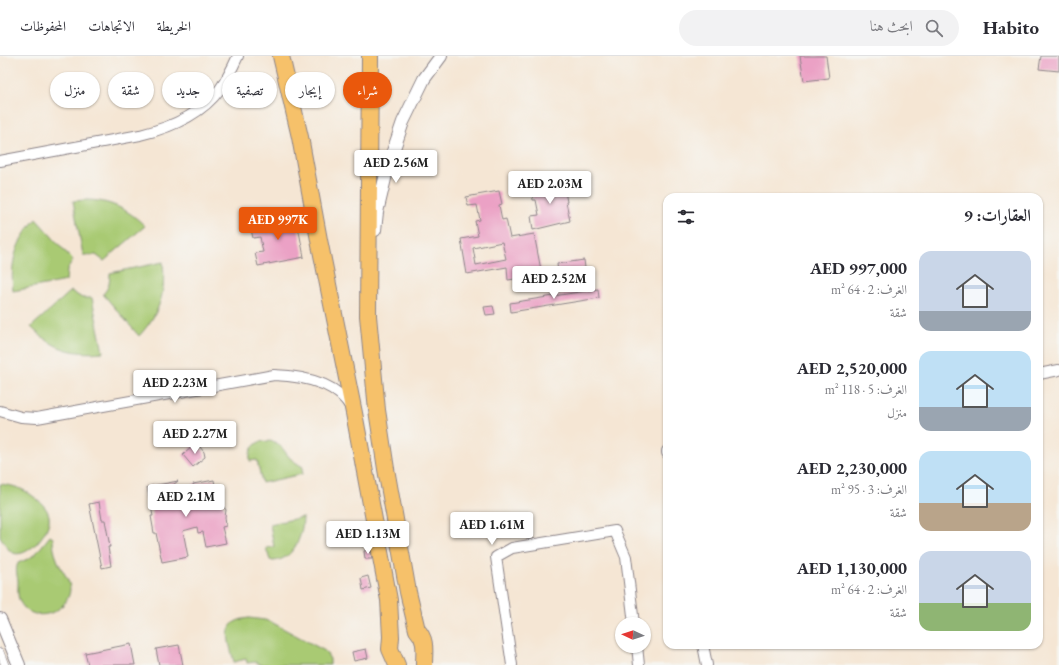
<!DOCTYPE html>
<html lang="ar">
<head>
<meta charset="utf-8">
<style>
  body { margin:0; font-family:"EB Garamond",Amiri,serif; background:#f2f2f3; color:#2b2b33; direction:rtl; height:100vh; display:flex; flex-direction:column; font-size:15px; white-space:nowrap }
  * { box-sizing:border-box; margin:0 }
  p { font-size:13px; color:#7c7c81 }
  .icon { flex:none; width:22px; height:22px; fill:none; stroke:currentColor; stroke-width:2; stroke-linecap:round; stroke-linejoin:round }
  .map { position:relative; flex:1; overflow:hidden; direction:ltr }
  .panel { position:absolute; left:663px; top:137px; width:380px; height:456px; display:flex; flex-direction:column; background:#fff; border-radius:12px; box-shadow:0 1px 3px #0004; direction:rtl }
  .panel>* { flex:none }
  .top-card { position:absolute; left:12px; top:16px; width:380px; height:36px; direction:rtl; display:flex; gap:8px }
  .needle { width:26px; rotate:274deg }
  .fabs { position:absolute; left:615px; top:561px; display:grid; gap:8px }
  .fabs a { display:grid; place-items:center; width:36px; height:36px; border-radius:50%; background:#fff; box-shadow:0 1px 3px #0004; font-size:20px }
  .price { position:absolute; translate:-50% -34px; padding:0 9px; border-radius:4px; background:#fff; color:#222; font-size:13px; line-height:26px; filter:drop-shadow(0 1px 2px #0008) }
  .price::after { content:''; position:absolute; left:50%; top:24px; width:12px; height:9px; margin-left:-6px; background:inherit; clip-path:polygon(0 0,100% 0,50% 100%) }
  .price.active { background:#ea580c; color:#fff }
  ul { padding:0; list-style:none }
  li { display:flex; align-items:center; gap:12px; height:100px; padding:0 12px }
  li span { display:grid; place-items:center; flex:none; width:112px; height:80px; border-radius:12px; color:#555 }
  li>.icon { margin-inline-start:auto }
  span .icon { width:48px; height:48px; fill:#fffc; stroke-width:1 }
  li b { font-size:17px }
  h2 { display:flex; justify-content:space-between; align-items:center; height:48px; padding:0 12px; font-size:17px }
  .chip { padding:0 14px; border-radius:18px; background:#fff; box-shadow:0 1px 3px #0004; font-size:14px; line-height:36px }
  .chip.active { background:#ea580c; color:#fff }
  header { display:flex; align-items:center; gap:24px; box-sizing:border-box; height:56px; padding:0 20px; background:#fff; border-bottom:1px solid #e1e1e2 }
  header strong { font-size:19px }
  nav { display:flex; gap:22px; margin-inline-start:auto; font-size:14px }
  .search { width:280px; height:36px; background:#f2f2f3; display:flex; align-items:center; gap:10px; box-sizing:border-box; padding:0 14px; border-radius:22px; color:#7c7c81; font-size:15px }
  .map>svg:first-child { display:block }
</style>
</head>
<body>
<header>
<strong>Habito</strong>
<div class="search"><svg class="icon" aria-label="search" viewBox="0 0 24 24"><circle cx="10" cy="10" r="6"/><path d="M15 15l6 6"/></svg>ابحث هنا</div>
<nav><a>الخريطة</a><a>الاتجاهات</a><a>المحفوظات</a></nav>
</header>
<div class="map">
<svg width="1059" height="609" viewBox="0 0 1059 609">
  <rect width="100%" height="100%" fill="#f6f6f2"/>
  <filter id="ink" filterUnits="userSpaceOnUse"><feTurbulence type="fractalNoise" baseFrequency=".025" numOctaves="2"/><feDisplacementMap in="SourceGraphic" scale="8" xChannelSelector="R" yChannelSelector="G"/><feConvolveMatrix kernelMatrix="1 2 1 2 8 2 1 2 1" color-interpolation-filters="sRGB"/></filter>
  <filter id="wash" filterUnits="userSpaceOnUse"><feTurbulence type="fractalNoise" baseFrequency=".012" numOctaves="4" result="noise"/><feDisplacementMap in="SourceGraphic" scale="16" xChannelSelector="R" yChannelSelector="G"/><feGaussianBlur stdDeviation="0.9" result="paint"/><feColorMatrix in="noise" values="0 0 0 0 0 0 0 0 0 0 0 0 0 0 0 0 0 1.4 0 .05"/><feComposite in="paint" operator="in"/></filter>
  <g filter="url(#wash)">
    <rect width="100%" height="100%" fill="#f5e6d4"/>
    <!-- green -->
    <g fill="#a9ca73" stroke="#667657">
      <path d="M85 144C109 144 128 153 145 170L104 205 96 199H83L73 145Z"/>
      <path d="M36 163 73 204 67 214 66 225 13 235C10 206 16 185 36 163Z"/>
      <path d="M163 206C166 237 160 257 139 280L103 238C109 232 110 225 110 217Z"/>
      <path d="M71 235 82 242H92L103 296C72 299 53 293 31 271Z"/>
      <path d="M259 386C278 383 279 388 289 401 293 405 298 408 303 411L302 418 262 427 257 404 250 405C249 396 251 391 259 386Z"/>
      <path d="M0 428C13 429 24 433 34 441 40 445 48 453 49 460 52 474 28 503 13 497 9 495 7 491 5 488 4 485 1 483 0 480 0 476 0 470 0 465 0 453 0 440 0 428Z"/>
      <path d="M303 461C303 479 294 504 273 505L270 504 266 492 274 491 270 468Z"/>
      <path d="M50 480 53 482C53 489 54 496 57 503 62 518 77 528 66 545 56 561 30 565 20 546 17 540 18 532 18 525 17 519 15 513 18 507L30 502 37 496Z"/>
      <path d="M249 562 265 564 273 567 325 595 330 603V609H261L256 606 247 607 246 603 234 606C229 585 219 565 249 562Z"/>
    </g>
    <g id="blocks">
      <!-- building -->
      <g fill="#eba1c5" fill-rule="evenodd">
        <path d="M800 0H826L829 22 804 25Z"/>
        <path d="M1041 0H1059V15L1039 13Z"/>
        <path d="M565 124 567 135H565L567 146H566L570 165 533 174 531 160 539 159 536 144H533L531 131Z"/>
        <path d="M499 135 502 148 499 149 502 164 506 163 510 182 534 178 542 219 508 224 507 211 467 218 461 183 478 180 475 165 480 164 477 149 468 150 466 141ZM502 186 506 203 476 209 473 192Z"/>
        <path d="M296 160 304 201 258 210 255 197 263 196 260 181 253 182 250 169Z"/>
        <path d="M584 204 585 212 558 216 557 208Z"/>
        <path d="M598 233 599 242 511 256 510 247Z"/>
        <path d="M493 250 495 258 486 259 484 251Z"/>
        <path d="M195 388 200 391 204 396 205 401 193 411 183 399Z"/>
        <path d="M214 424 217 441 221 440 222 448 226 454 225 461 226 470 222 471 226 487 206 491 203 476 198 477 197 471 183 475 188 501 162 506 156 477H154L151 460H153L147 431 178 425 168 433 174 432 178 452 193 449 192 443 196 442 193 428Z"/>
        <path d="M99 446 102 464H105L110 491H108L111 510 102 512 89 448Z"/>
        <path d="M370 493 372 503H365L364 495Z"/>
        <path d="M368 520 371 532 363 534 361 522Z"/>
        <path d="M131 588 135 609H88L85 597Z"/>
        <path d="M179 589 183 609H159L156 593Z"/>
        <path d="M366 593 368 602 354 605 352 596Z"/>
      </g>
    </g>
  </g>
  <g filter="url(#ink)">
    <use href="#blocks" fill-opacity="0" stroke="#8c8488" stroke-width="1"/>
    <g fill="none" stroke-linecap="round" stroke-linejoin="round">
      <!-- pedestrian casing -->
      <g stroke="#8c8488" stroke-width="8">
        <path id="pedestrian" d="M0 596 5 609"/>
      </g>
      <!-- minor casing -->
      <g stroke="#8c8488" stroke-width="12">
        <g id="minor">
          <path d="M0 105 140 79C169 72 202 58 220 33 227 23 233 11 238 0"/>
          <path d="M1039 318 1059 314"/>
          <path d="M0 355 21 361 37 362 274 319C301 320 337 326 351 352"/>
          <path d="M667 395V397"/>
          <path d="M703 589 707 609"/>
          <path d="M637 590 639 609"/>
          <path d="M512 609 496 501 512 492 615 475 626 501 634 568"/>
        </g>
      </g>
      <!-- tertiary casing -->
      <g stroke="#8c8488" stroke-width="14">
        <g id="tertiary">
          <path d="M375 174 377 156 388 110 403 66 424 23 441 0"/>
          <path d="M0 563 19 609"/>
        </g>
      </g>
      <!-- primary casing -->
      <g stroke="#8c8488" stroke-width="18">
        <g id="primary">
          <path d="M281 0 300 81 319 184 354 357 389 544 391 581 390 593 397 609"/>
          <path d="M370 0 368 260 377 354 386 413 408 536 417 574C427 584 424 596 424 609"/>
        </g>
      </g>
      <!-- pedestrian -->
      <use href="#pedestrian" stroke="#fff" stroke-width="7"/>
      <!-- minor -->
      <use href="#minor" stroke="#fff" stroke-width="10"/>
      <!-- tertiary -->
      <use href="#tertiary" stroke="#fff" stroke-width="12"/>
      <!-- primary -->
      <use href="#primary" stroke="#f6c16b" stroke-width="16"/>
    </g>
  </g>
</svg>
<div class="fabs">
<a><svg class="needle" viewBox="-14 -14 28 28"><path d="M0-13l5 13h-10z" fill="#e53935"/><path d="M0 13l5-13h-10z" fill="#7c7c81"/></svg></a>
</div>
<b class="price" style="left:396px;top:128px">AED 2.56M</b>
<b class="price" style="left:550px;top:149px">AED 2.03M</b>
<b class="price active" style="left:278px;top:185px">AED 997K</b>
<b class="price" style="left:554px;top:244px">AED 2.52M</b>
<b class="price" style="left:175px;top:348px">AED 2.23M</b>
<b class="price" style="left:195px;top:399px">AED 2.27M</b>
<b class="price" style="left:186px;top:462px">AED 2.1M</b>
<b class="price" style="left:492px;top:490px">AED 1.61M</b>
<b class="price" style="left:368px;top:499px">AED 1.13M</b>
<div class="top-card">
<a class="chip active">شراء</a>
<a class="chip">إيجار</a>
<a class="chip">تصفية</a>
<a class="chip">جديد</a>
<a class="chip">شقة</a>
<a class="chip">منزل</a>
</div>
<section class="panel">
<h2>العقارات: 9<svg class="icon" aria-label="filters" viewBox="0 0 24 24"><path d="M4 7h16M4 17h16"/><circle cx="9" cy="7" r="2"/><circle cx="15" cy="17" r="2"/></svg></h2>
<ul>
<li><span style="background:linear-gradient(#c9d6e8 75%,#9aa5b1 0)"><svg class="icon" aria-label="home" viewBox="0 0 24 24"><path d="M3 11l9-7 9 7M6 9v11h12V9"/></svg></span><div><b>AED 997,000</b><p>الغرف: 2 · 64 m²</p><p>شقة</p></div></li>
<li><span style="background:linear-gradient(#bfe0f5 70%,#9aa5b1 0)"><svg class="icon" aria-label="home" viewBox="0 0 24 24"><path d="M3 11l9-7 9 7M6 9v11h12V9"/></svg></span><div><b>AED 2,520,000</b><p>الغرف: 5 · 118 m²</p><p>منزل</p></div></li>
<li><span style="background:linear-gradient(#bfe0f5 65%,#b9a48a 0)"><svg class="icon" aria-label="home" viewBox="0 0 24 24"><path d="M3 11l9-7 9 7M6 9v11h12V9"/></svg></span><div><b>AED 2,230,000</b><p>الغرف: 3 · 95 m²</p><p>شقة</p></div></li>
<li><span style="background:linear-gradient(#c9d6e8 65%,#8fb573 0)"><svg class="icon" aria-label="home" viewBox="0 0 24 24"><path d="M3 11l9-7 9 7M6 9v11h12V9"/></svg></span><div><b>AED 1,130,000</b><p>الغرف: 2 · 64 m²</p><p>شقة</p></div></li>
</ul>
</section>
</div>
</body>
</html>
